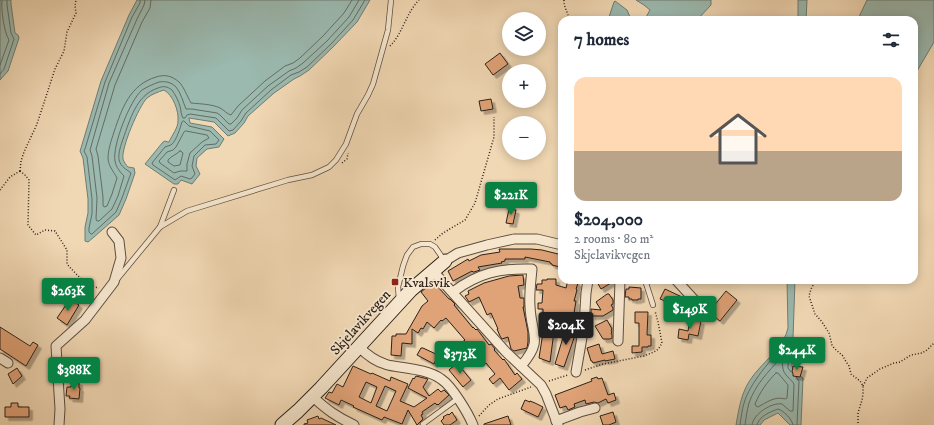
<!DOCTYPE html>
<html lang="en">
<head>
<meta charset="utf-8">
<style>
  body { margin:0; font-family:"IM FELL DW Pica",serif; background:#f2f2f3; color:#1f2937; height:100vh; display:flex; flex-direction:column; font-size:15px; white-space:nowrap }
  * { box-sizing:border-box; margin:0 }
  p { font-size:13px; color:#747a83 }
  .icon { flex:none; width:22px; height:22px; fill:none; stroke:currentColor; stroke-width:2; stroke-linecap:round; stroke-linejoin:round }
  .map { position:relative; flex:1; overflow:hidden }
  .side { position:absolute; left:558px; top:16px; width:360px; height:268px; display:flex; flex-direction:column; background:#fff; border-radius:12px; box-shadow:0 2px 10px #0003 }
  .side>* { flex:none }
  .controls { position:absolute; left:502px; top:12px; display:grid; gap:8px }
  .controls a { display:grid; place-items:center; width:44px; height:44px; border-radius:50%; background:#fff; box-shadow:0 2px 10px #0003; font-size:20px }
  .price { position:absolute; translate:-50% -34px; padding:0 9px; border-radius:4px; background:#0b8043; color:#fff; font-size:13px; line-height:26px; filter:drop-shadow(0 1px 2px #0008) }
  .price::after { content:''; position:absolute; left:50%; top:24px; width:12px; height:9px; margin-left:-6px; background:inherit; clip-path:polygon(0 0,100% 0,50% 100%) }
  .price.current { background:#222; color:#fff }
  ul { padding:0; list-style:none }
  li { display:grid; align-content:center; gap:8px; height:212px; padding:0 16px }
  li+li { border-top:1px solid #e0e1e3 }
  li span { display:grid; place-items:center; height:124px; border-radius:12px; color:#555 }
  li>.icon { margin-inline-start:auto }
  span .icon { width:72px; height:72px; fill:#fffc; stroke-width:1 }
  li b { font-size:17px }
  h2 { display:flex; justify-content:space-between; align-items:center; height:48px; padding:0 16px; font-size:17px }
  .map>svg:first-child { display:block }
</style>
</head>
<body>
<div class="map">
<svg width="934" height="425" viewBox="0 0 934 425">
  <defs>
    <filter id="shadow"><feDropShadow dx="3.5" dy="3.5" stdDeviation="0" flood-color="#0004"/></filter>
  </defs>
  <rect width="100%" height="100%" fill="#f1d8b4"/>
  <filter id="stains"><feTurbulence type="fractalNoise" baseFrequency=".005" numOctaves="4"/><feColorMatrix values="0 0 0 0 .2 0 0 0 0 .09 0 0 0 0 .02 0 0 0 .5 -.17"/></filter>
  <radialGradient id="worn" r=".72"><stop offset=".6" stop-color="#630" stop-opacity="0"/><stop offset="1" stop-color="#630" stop-opacity=".3"/></radialGradient>
  <!-- water -->
  <g fill="#9bb9af" stroke="#6f7c73">
    <path d="M0 0H11V4L15 33 18 35 19 38 8 71 0 80Z"/>
    <path d="M137 0H370L357 22 333 47 309 70 300 76 294 79 274 93 248 116 244 123 235 133 228 136 214 122 189 118 190 123 212 127 224 139 219 147 207 149 197 158 196 166 200 174 192 184 181 180 178 184H174L145 164 163 142 165 141 168 142H169C172 135 178 128 178 121 179 111 173 95 164 90 158 92 152 94 147 98 139 106 121 148 123 159 124 162 126 165 128 167L134 168 135 173 126 199 119 215 94 237 88 242 85 241V227L88 213V199L83 158 80 151 81 148 101 81 129 15Z"/>
    <path d="M636 0H711V5L697 20H642L645 19 650 10 644 5Z"/>
    <path d="M798 0H807L806 20H798Z"/>
    <path d="M867 0H934V42L917 71 914 80V20H858V19Z"/>
    <path d="M615 1 627 10 630 17 639 20H608L614 2Z"/>
    <path d="M787 280H795L792 367 800 376 803 378 801 425H790L778 413 764 420 760 425H736C740 403 742 388 757 371 769 357 784 346 788 328Z"/>
  </g>
  <g fill="none" stroke-linecap="round" stroke-linejoin="round">
    <!-- shore -->
    <g stroke="#646d64" stroke-width="1">
      <path d="M140 0V3L132 17 105 82 85 149 84 151 87 157 92 199V214L89 228V232L91 234H92L116 212 122 198 131 173C126 169 121 167 119 160 118 153 121 145 123 139 130 120 136 95 158 88 163 86 167 86 172 90 175 94 179 102 180 106 181 110 181 115 183 118H185L187 115 190 114 216 118 229 131 233 130 241 121 246 113 271 90 291 75 299 72 307 67 331 44 353 20 365 0"/>
      <path d="M145 0 144 5 137 19 109 83 90 150 92 156 97 198 96 219 97 221H99L112 209 118 196 124 176C120 172 116 167 115 161 112 146 130 100 142 90 147 87 153 84 159 82 165 81 171 82 176 87 181 93 183 102 186 109H192L217 113 220 115 229 124H231L237 118 242 110 268 86 289 71 296 68 303 63 327 41 349 17 359 0"/>
      <path d="M151 0 150 8 142 22 115 85 96 149 98 156 103 197V205L104 207 107 206 112 194 117 178C114 172 109 167 108 159 108 150 111 141 114 132 122 108 130 85 156 77 165 74 172 76 179 82 184 87 187 96 191 103 200 104 212 104 220 108 224 110 227 114 231 115L238 106 265 81 285 66 293 63 300 58 323 36 344 13 352 0"/>
      <path d="M0 65 9 40C4 32 1 10 2 0"/>
      <path d="M0 74 4 69 14 39 11 33 7 5V0"/>
      <path d="M184 121 189 126 210 131 219 140 216 144 205 145 194 156 192 166 195 174 192 178 190 179 181 176 175 180 153 165 152 163 165 147C167 146 169 146 171 145 177 140 180 128 182 122Z"/>
      <path d="M186 131 207 135 209 138 202 142 190 153 187 164V171H180L174 173 160 163 159 161 167 152 173 150 176 147 184 132Z"/>
      <path d="M180 151 182 152 183 153 180 165 174 166 168 162V160C171 156 176 155 180 151Z"/>
      <path d="M776 373H778L788 385 787 398 785 399C775 396 767 402 758 407L756 406 755 404C760 392 767 382 776 373Z"/>
      <path d="M796 377 799 381 797 425"/>
      <path d="M740 425C741 418 742 410 744 403 750 383 771 359 786 344L789 346 788 368 791 372"/>
      <path d="M745 425C746 418 747 410 749 403 755 385 768 372 780 359H782C783 362 782 365 783 369 784 375 791 379 794 384L793 411H790L782 404C772 402 753 414 752 425"/>
      <path d="M757 425C759 416 770 412 778 409 784 411 792 419 793 425"/>
    </g>
  </g>
  <!-- building -->
  <g fill="#e0a277" stroke="#2c2119" fill-rule="evenodd" filter="url(#shadow)">
    <path d="M500 53 508 64 493 75 485 64Z"/>
    <path d="M491 99 493 109 481 111 479 101Z"/>
    <path d="M509 209 516 210 513 224 506 223Z"/>
    <path d="M499 249H531L542 250 562 255V257L560 267 552 265V264L550 263V262L525 257V259H505V261L501 262 502 263 478 267 480 270 474 272H473L472 271 453 281 448 271 468 259 469 261 481 255 500 252Z"/>
    <path d="M523 275 524 285 518 286 520 298H524V307H523L528 332V342L527 348 514 351 511 349 508 337 502 339 500 336 497 329H498L491 313 487 315 479 297 469 302 465 296 469 294 468 291 484 283 509 276Z"/>
    <path d="M547 279H556V285L566 288 568 280H576L575 282 578 283 576 289 577 290 574 301H576L573 319 556 316 550 362 539 358 546 313 543 312V309H538V303H542L543 290H536L537 284H542V280H547Z"/>
    <path d="M600 280H614V281L601 289 597 282Z"/>
    <path d="M432 283 435 286 436 285 449 299H450L455 304 454 305 473 328V327L476 330 477 329 489 345 491 344 495 349 494 350 503 360 504 359 515 375 517 373 522 379 509 390 500 378 493 384 489 379 495 374 486 363 485 364 470 345 466 348 461 343 465 340 446 318 442 321 441 320 434 328 427 322 423 329 421 328 418 333 412 329V344L402 343 401 356 391 355 392 336H396V334H406L422 306 428 301 421 292Z"/>
    <path d="M629 287 641 288V299H638V300H632V299H629V297H625L626 289H629Z"/>
    <path d="M665 289 682 297 675 313 666 309 675 305 660 299Z"/>
    <path d="M726 291 737 300 720 321 711 314 716 309 713 307Z"/>
    <path d="M607 294H609L613 300V304L611 305 613 308V310L603 316H591V309L601 310 596 302Z"/>
    <path d="M70 299 79 305 67 325 57 318Z"/>
    <path d="M635 312H648L647 335H651V346H648V347H642V352L632 353V346H639V323H635Z"/>
    <path d="M690 319 701 321 698 336 689 334 688 340 678 338 679 329 688 331Z"/>
    <path d="M607 320 612 329 611 330 612 332 611 333 612 335V338L610 339H603L595 326Z"/>
    <path d="M567 324 574 326 573 330 575 331 573 337 574 338 564 367 555 364Z"/>
    <path d="M0 327 30 346 33 342 38 345 26 366 0 349Z"/>
    <path d="M599 344 602 354 613 351 615 359 605 361V360L593 363 592 361H591L587 348Z"/>
    <path d="M421 348H423L438 355 434 364 417 355Z"/>
    <path d="M457 363 471 380 463 387 449 370Z"/>
    <path d="M353 366 371 374 372 373 390 381 391 377 408 384 400 401 414 407 427 398 408 388 413 378 414 379 416 376 428 379 423 387 429 396 438 389 441 392 444 390 449 395 438 405V404L437 405 435 403 422 412 423 414 421 415 423 419 417 425 408 410 402 424 384 417 382 420 353 407 354 406 341 400 339 405 325 398 329 392 332 393 337 384 343 387ZM366 382 377 387 371 403 359 397ZM385 386 396 391 387 411 376 406Z"/>
    <path d="M793 366 803 367 800 377 793 376V373L792 372Z"/>
    <path d="M17 368 22 376 13 384 8 374Z"/>
    <path d="M597 377 598 379 602 378 608 395 614 393 616 400 608 403 606 399 598 403 594 402 586 404 585 400 574 404 575 407 568 410 566 406 560 408 555 395 592 381 591 379Z"/>
    <path d="M72 381 79 382V388H80L79 399 69 398 70 396H66L67 387H71Z"/>
    <path d="M525 400 530 402V401L535 403 543 407 538 417 521 409Z"/>
    <path d="M11 403H18V407H29V417H5V407H11Z"/>
    <path d="M452 412 457 420 450 425H444L441 421 444 418 443 417 448 414 449 415Z"/>
    <path d="M613 412 616 422 609 425H603L600 416Z"/>
    <path d="M318 416 319 419 321 418 336 425H304V424L308 423 307 420Z"/>
    <path d="M508 416 511 425H484V424Z"/>
  </g>
  <g fill="none" stroke-linecap="round" stroke-linejoin="round">
    <!-- lane casing -->
    <g stroke="#5d4f40" stroke-width="6">
      <g id="lane">
        <path d="M160 227 187 211 288 180 312 175 329 167 336 160 346 144 357 114 368 95 373 84 388 30 391 0"/>
        <path d="M118 278 160 227 174 190"/>
        <path d="M645 280 653 305"/>
        <path d="M399 299 398 287 403 266 407 255 413 247 421 244H430L435 247 444 260"/>
        <path d="M423 424 457 399"/>
      </g>
    </g>
    <!-- street casing -->
    <g stroke="#5d4f40" stroke-width="11">
      <g id="street">
        <path d="M445 261 458 253 487 245 514 239H537L562 245"/>
        <path d="M433 271 506 352 541 385 546 394 558 425"/>
        <path d="M676 280 699 305"/>
        <path d="M453 292C478 273 500 268 532 269 531 281 529 293 530 306 531 335 544 340 521 366"/>
        <path d="M618 341 620 280"/>
        <path d="M359 347C366 354 375 361 385 364 389 366 395 366 400 367 413 369 430 371 441 379 452 386 468 413 473 425"/>
        <path d="M0 358 8 363"/>
        <path d="M576 372 584 326 586 293 588 280"/>
        <path d="M313 397C327 410 337 417 354 425"/>
        <path d="M556 421 580 412 595 408"/>
        <path d="M59 425 60 409 56 346 85 320 114 282 121 258 119 241 112 232"/>
      </g>
    </g>
    <!-- secondary casing -->
    <g stroke="#2c2119" stroke-width="15">
      <path id="secondary" d="M282 425 298 411 321 388 411 290 445 261"/>
    </g>
    <!-- path -->
    <g stroke="#2c2119" stroke-width="1.5" stroke-dasharray="1 2" stroke-linecap="butt">
      <path d="M564 0C564 9 568 11 569 20"/>
      <path d="M390 46C403 33 406 13 419 0"/>
      <path d="M342 163 347 159 348 153"/>
      <path d="M20 171 21 161 24 152 37 124 55 69 64 51 67 32 76 13 75 6 76 0"/>
      <path d="M20 171 25 175 29 180 28 225 36 235 45 230 55 231 67 250V264C76 274 85 285 99 288"/>
      <path d="M0 190 10 177 20 171"/>
      <path d="M435 240 443 233 465 220 475 203 494 137V117"/>
      <path d="M816 280 811 289 809 296 815 314 822 322 829 333 832 345 834 348 843 356 845 360 849 366 851 374 860 381 863 386V394L862 400 858 413V425"/>
      <path d="M585 370 603 364 644 356 656 351 659 348 662 343 658 322 655 311"/>
      <path d="M549 381 568 375"/>
      <path d="M863 386 867 378 880 369 894 363 900 362 911 355 922 353 927 350 934 343"/>
      <path d="M479 416 489 405 498 399 531 387"/>
    </g>
    <!-- lane -->
    <use href="#lane" stroke="#f6e6ce" stroke-width="4.5"/>
    <!-- street -->
    <use href="#street" stroke="#f6e6ce" stroke-width="9"/>
    <!-- secondary -->
    <use href="#secondary" stroke="#f6e6ce" stroke-width="13"/>
  </g>
  <!-- markers -->
  <rect fill="#8f2418" stroke="#f6e6ce" stroke-width="1.5" x="391" y="278" width="8" height="8" rx="2"/>
  <g text-anchor="middle" stroke-width="3.5" stroke-linejoin="round" paint-order="stroke">
    <!-- poi labels -->
    <g font-size="14" fill="#2c2119" stroke="#f6e6ce" text-anchor="start">
      <text x="403" y="287">Kvalsvik</text>
    </g>
    <!-- street labels -->
    <g font-size="14" fill="#2c2119" stroke="#f6e6ce">
      <text transform="translate(360 322) rotate(-48)" y="5">Skjelavikvegen</text>
    </g>
  </g>
  <rect width="100%" height="100%" filter="url(#stains)"/>
  <rect width="100%" height="100%" fill="url(#worn)"/>
</svg>
<div class="controls">
<a><svg class="icon" aria-label="layers" viewBox="0 0 24 24"><path d="M12 4l9 5-9 5-9-5zM3 14l9 5 9-5"/></svg></a>
<a>+</a>
<a>−</a>
</div>
<b class="price" style="left:511px;top:216px">$221K</b>
<b class="price" style="left:68px;top:312px">$263K</b>
<b class="price" style="left:690px;top:330px">$149K</b>
<b class="price current" style="left:566px;top:346px">$204K</b>
<b class="price" style="left:797px;top:371px">$244K</b>
<b class="price" style="left:460px;top:375px">$373K</b>
<b class="price" style="left:74px;top:391px">$388K</b>
<section class="side">
<h2>7 homes<svg class="icon" aria-label="filters" viewBox="0 0 24 24"><path d="M4 7h16M4 17h16"/><circle cx="9" cy="7" r="2"/><circle cx="15" cy="17" r="2"/></svg></h2>
<ul>
<li><span style="background:linear-gradient(#ffd9b3 60%,#b9a48a 0)"><svg class="icon" aria-label="home" viewBox="0 0 24 24"><path d="M3 11l9-7 9 7M6 9v11h12V9"/></svg></span><div><b>$204,000</b><p>2 rooms · 80 m²</p><p>Skjelavikvegen</p></div></li>
</ul>
</section>
</div>
</body>
</html>
